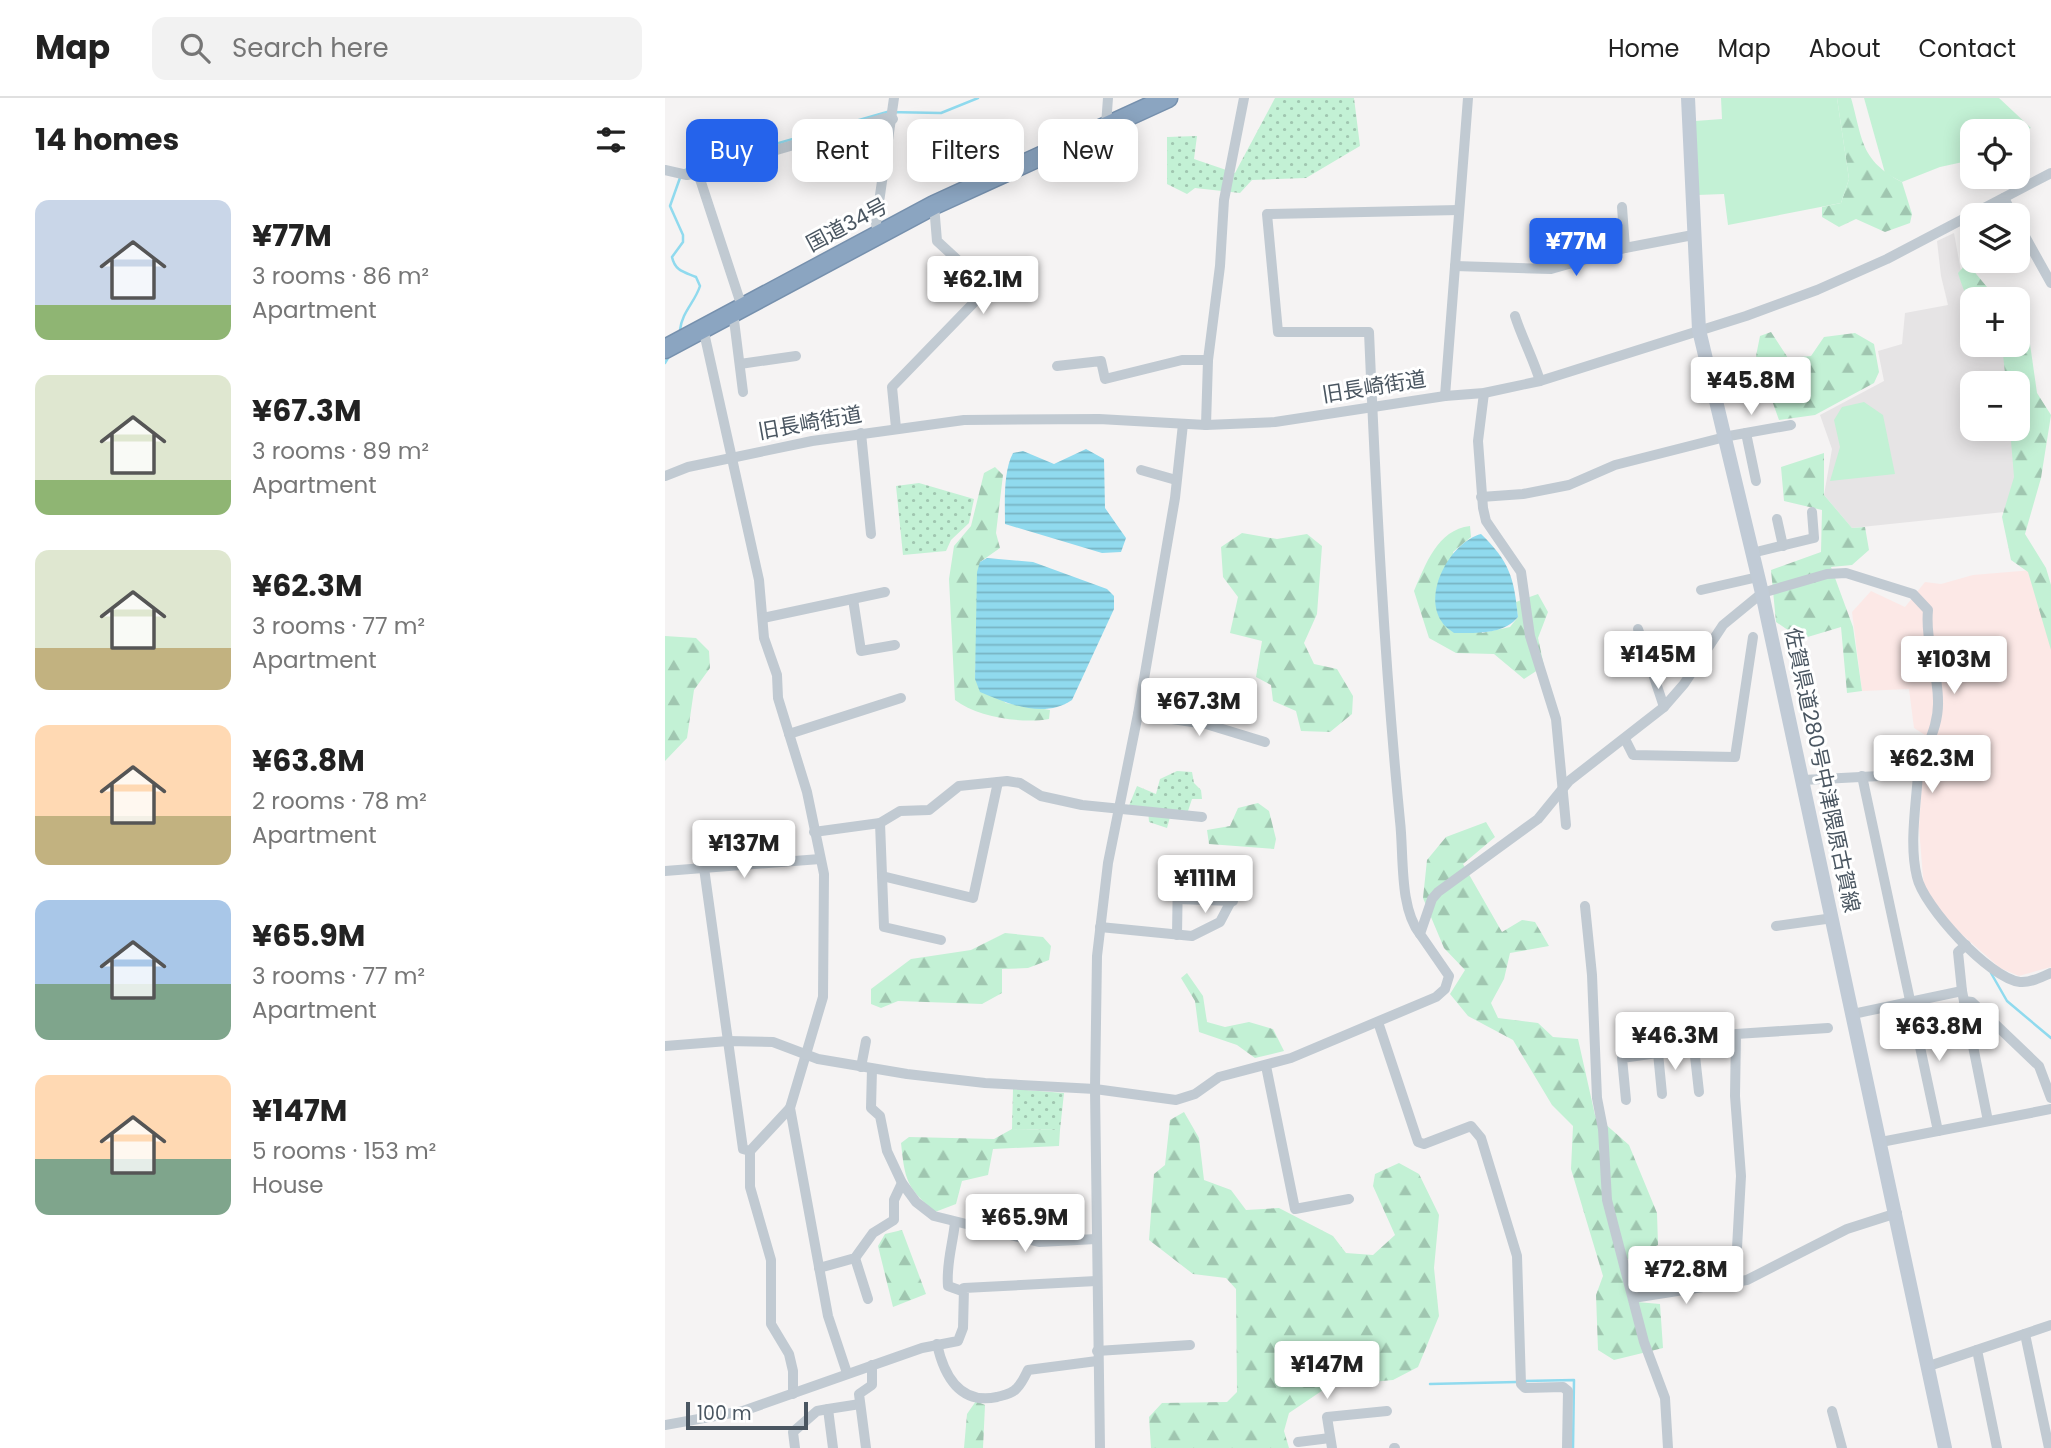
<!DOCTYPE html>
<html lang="en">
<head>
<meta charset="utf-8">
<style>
  body { margin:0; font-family:Poppins,"Noto Sans JP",sans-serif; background:#f2f2f2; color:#222; height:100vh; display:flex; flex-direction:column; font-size:26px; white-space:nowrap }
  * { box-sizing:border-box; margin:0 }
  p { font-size:23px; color:#767676 }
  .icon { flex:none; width:38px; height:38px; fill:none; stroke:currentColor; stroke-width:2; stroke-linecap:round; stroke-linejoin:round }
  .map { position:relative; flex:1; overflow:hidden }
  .sheet { display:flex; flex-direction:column; background:#fff; width:665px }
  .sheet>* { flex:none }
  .banner { position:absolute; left:21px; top:21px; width:665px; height:63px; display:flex; gap:14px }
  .buttons { position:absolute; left:1295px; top:21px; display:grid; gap:14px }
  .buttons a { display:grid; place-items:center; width:70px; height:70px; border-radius:14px; background:#fff; box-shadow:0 4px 18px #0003; font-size:35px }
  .scale { position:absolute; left:21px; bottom:18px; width:122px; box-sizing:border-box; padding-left:7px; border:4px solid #4a5661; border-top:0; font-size:19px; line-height:24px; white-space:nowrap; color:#4a5661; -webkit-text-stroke:5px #fff; paint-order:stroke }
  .price { position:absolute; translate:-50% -60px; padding:0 16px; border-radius:7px; background:#fff; color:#222; font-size:23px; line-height:46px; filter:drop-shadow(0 2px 4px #0008) }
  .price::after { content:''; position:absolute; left:50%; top:42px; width:21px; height:16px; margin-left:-10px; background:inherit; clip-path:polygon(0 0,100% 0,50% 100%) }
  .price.selected { background:#2563eb; color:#fff }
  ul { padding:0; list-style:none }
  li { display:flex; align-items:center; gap:21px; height:175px; padding:0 35px }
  li span { display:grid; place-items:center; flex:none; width:196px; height:140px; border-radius:14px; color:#555 }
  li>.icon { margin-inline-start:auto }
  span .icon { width:84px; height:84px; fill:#fffc; stroke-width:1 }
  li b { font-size:30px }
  h2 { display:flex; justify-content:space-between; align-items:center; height:84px; padding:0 35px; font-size:30px }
  .tag { padding:0 24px; border-radius:14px; background:#fff; box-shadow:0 4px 18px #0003; font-size:24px; line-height:63px }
  .tag.selected { background:#2563eb; color:#fff }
  header { display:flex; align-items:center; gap:42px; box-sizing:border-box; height:98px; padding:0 35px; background:#fff; border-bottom:2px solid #e0e0e0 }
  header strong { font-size:33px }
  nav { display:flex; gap:38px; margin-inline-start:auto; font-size:24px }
  .search { width:490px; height:63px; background:#f2f2f2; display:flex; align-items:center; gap:18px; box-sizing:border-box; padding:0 24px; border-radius:14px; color:#767676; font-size:26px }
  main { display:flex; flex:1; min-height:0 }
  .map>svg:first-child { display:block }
</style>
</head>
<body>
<header>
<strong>Map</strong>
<div class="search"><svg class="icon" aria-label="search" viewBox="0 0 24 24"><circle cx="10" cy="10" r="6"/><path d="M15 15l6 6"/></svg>Search here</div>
<nav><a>Home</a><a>Map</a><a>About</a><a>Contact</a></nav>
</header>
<main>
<section class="sheet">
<h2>14 homes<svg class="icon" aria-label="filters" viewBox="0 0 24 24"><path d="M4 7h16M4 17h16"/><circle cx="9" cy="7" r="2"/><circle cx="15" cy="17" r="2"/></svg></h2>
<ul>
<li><span style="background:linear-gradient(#c9d6e8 75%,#8fb573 0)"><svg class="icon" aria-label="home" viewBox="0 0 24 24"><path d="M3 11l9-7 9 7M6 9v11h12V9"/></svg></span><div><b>¥77M</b><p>3 rooms · 86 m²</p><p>Apartment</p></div></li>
<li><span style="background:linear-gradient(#dfe7d0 75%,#8fb573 0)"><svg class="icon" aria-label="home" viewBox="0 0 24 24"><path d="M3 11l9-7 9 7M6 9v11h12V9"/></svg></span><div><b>¥67.3M</b><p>3 rooms · 89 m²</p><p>Apartment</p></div></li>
<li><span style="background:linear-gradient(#dfe7d0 70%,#c2b280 0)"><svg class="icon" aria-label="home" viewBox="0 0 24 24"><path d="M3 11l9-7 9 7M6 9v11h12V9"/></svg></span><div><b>¥62.3M</b><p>3 rooms · 77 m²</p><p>Apartment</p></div></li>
<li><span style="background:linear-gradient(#ffd9b3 65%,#c2b280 0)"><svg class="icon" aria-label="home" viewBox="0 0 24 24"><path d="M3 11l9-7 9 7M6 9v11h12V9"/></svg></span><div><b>¥63.8M</b><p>2 rooms · 78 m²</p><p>Apartment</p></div></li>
<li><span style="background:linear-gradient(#a9c7e8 60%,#7fa58c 0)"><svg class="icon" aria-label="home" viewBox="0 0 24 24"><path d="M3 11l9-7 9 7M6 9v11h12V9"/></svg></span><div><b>¥65.9M</b><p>3 rooms · 77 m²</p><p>Apartment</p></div></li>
<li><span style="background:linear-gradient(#ffd9b3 60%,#7fa58c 0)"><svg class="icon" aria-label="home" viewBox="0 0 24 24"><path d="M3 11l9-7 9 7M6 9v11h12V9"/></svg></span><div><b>¥147M</b><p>5 rooms · 153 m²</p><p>House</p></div></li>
</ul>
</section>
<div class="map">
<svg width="1386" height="1350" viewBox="0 0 1386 1350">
  <defs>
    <pattern id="grass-dots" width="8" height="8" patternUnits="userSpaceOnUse" patternTransform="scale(1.75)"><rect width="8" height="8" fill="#c3f1d5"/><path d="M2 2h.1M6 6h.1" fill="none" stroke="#a0c6b0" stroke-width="1.8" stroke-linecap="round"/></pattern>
    <pattern id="forest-firs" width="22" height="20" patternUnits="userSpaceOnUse" patternTransform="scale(1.75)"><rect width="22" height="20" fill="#c3f1d5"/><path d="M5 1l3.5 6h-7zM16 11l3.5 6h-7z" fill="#a0c6b0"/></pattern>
    <pattern id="water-rules" width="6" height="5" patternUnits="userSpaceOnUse" patternTransform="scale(1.75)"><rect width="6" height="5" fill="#90daee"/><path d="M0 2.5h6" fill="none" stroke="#78b4c4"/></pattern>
  </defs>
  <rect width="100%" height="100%" fill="#f5f3f3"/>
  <!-- education -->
  <path fill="#e6e4e5" d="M1289 135 1297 179 1307 201V247H1343L1347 285H1307V331H1352L1349 413 1187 430 1159 397 1167 351 1155 317 1219 283 1213 253 1237 246 1240 215 1283 207 1276 178 1272 143Z"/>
  <!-- medical -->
  <path fill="#fce8e6" d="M1368 472 1386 531V869L1354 878 1335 870 1285 826 1259 791 1254 730 1260 637 1249 630 1244 591 1197 593 1187 514 1206 493 1240 509 1260 484 1276 486 1308 477Z"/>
  <!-- grass -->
  <g fill="url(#grass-dots)">
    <path d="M610 0H689L695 48 641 80 587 82 575 95 530 90 522 96 502 86V39L532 38 529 61 570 75Z"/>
    <path d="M254 385 309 401 304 425 286 442 281 453 238 457 231 388Z"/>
    <path d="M512 673 527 674 529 685 536 692 537 701H527L523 713 507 712 502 730 484 724 483 711 463 710 472 688 491 696 495 681Z"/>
    <path d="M348 991 399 995 395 1032 347 1031Z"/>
  </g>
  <!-- forest -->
  <g fill="url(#forest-firs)">
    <path d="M1172 0H1186C1198 42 1195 62 1237 84L1247 116 1245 125 1220 134 1191 121 1174 129 1157 119V109L1176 105 1184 81Z"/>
    <path d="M1302 165 1332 201C1302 201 1302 204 1293 175Z"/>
    <path d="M1353 226 1364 239 1372 295 1386 317 1376 380 1360 436 1381 470 1386 487V552L1363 474 1346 462 1337 419 1349 379 1345 331H1353V285H1341L1337 247H1353Z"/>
    <path d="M1106 234 1123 260 1146 258 1159 239 1190 235 1209 246 1214 274 1209 285 1150 317 1114 322 1091 258 1095 238Z"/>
    <path d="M1159 355V397L1187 430 1200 429 1204 452 1187 467 1166 469 1188 529 1197 593 1182 595 1176 529 1136 541 1111 524 1106 472 1156 454 1157 412 1119 403 1116 369Z"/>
    <path d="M330 369 338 377 331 435 335 450 315 464 310 581 341 605 385 612 384 621C357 626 312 619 290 602L284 481 289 448 306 428 319 375Z"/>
    <path d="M805 428 806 439 788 454 817 535 845 529 853 519 851 504 873 496 883 514 873 540 879 568 859 581 829 556 791 555 764 540 749 493C761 466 772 432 805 428Z"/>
    <path d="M577 435 612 441 642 436 657 448 652 516 639 545 649 566 672 571 688 598 687 616 665 634 636 633 631 613 608 603 606 587 591 579 597 543 565 535 573 499 558 479 556 449Z"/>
    <path d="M0 538 31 540 44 553 45 570 29 592 22 640 0 663Z"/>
    <path d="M593 705 604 713 611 741 609 751 544 746 542 732 565 728 573 710Z"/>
    <path d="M821 724 830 739 798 766 837 834 857 822 870 824 884 848 845 855 839 881 826 905 833 920 873 925 888 939 913 941 930 1017 964 1047 992 1115 993 1147 961 1162 972 1204 995 1206 998 1250 949 1262 933 1252 931 1197 938 1178 906 1071 908 1028 887 1007 848 942 803 918 785 896 800 872 779 850 758 800 762 762 781 739Z"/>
    <path d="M340 835 378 839 386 848 384 862 363 870 337 871V895L317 906 233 903 216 910 206 906V891L246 861 306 852Z"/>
    <path d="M522 875 538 898 542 924 560 929 584 924 608 931 619 953 590 960 572 947 534 934 530 903 516 880Z"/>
    <path d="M519 1014 534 1040 539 1082 566 1092 581 1112 614 1110 668 1138 681 1155 708 1157 730 1137 708 1088 710 1076 734 1065 754 1076 774 1117 769 1170 774 1218 753 1269 728 1282 664 1288 624 1315 619 1333 624 1350H486L484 1319 497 1305 562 1304 572 1294 571 1191 561 1180 528 1176 484 1142 489 1076 500 1067 505 1022Z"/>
    <path d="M347 1031 395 1032 394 1048 328 1051 323 1077 297 1083 291 1106 270 1114C241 1089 240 1082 236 1045L244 1039 329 1041Z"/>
    <path d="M237 1132 261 1196 228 1209 213 1148 220 1136Z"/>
    <path d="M311 1303 320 1307 318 1350H299L302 1316Z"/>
  </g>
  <!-- park -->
  <g fill="#c3f1d5">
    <path d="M1056 0H1172L1184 81 1176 105 1063 127 1059 96 1032 97 1030 23 1057 21Z"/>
    <path d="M1199 0H1334L1366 30 1353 35 1307 33V62L1275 69 1237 84 1220 75Z"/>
    <path d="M1199 304 1218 317 1230 376 1165 383 1175 349 1169 322 1177 309Z"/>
  </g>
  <!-- water -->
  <g fill="url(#water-rules)">
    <path d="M421 351 439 361 440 410 461 440 456 454 437 455 340 426C340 404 338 374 348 355L358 353 389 366Z"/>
    <path d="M816 436C845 464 849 480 853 519 838 537 811 535 789 535 785 532 779 528 777 524 757 495 786 444 816 436Z"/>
    <path d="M322 460 368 464 442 491 449 498V511L407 602C379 621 343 606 315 594L310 581 312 474 315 464Z"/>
  </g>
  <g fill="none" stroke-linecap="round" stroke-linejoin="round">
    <!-- stream -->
    <g stroke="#90daee" stroke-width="2.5">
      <path d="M20 72 222 14 276 15 313 0"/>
      <path d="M15 232C17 214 30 204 35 188L31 179C19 174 10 173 7 159L18 144V137L5 108 16 77"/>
      <path d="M0 265 3 260"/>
      <path d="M1326 875 1342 903 1386 940"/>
      <path d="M859 1283 909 1282 908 1350"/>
      <path d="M765 1286 852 1284"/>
    </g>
    <!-- highway casing -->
    <g stroke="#7690ad" stroke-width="21">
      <path id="highway" d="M0 251 269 107 503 0"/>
    </g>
    <!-- street -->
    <g stroke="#c1cad2" stroke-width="10">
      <path d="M441 27 443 0"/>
      <path d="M417 38 427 61"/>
      <path d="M0 72 22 77 33 75 220 20 228 21"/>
      <path d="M33 75 77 209"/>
      <path d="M1339 100 1348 117"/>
      <path d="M957 109 960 150"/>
      <path d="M1353 126 1386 185"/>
      <path d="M933 133 935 157"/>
      <path d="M213 135 211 125 229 0"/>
      <path d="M790 168 886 171 960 150 1028 137"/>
      <path d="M68 214 78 294"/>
      <path d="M850 218C857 240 868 260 875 283"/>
      <path d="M38 230 94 482 99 540 112 577 113 600 142 694 159 776 158 899 125 1010 163 1218 182 1275"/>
      <path d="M75 266 131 258"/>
      <path d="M392 268 436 263 440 281 517 262H543"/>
      <path d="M819 295 813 343 818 410 821 423 856 474 865 538 891 621 901 727"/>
      <path d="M780 298 803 0"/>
      <path d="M541 327 543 262 555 168 559 102 579 0"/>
      <path d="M231 330 227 289 323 190 272 143 269 107"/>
      <path d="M196 335 206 436"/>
      <path d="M1081 335 1091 383"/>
      <path d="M476 372 511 382"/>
      <path d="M0 378 23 369 147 343 299 322 434 321 541 327 610 324 780 298 819 295 875 283 1081 218 1152 192 1222 161 1386 75"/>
      <path d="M816 399 858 396 904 387 950 367 1064 338 1126 327"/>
      <path d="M1112 421 1118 448"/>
      <path d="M1087 455 1149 440 1147 414"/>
      <path d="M1036 492 1093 479"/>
      <path d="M188 501 196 553 230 547"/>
      <path d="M98 520 220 494"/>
      <path d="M973 531 999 609"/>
      <path d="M473 616 541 626 600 644"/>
      <path d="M124 636 236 600"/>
      <path d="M960 641 968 657 1070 659 1088 539"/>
      <path d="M1197 678 1273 1033"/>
      <path d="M1138 682 1253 676"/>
      <path d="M215 725 219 829 276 842"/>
      <path d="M149 734 215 725 235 713 264 712 294 688 342 683 355 685 376 698 417 707 537 719"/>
      <path d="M39 770 78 1051 85 1053 125 1010"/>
      <path d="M0 773 155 761"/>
      <path d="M217 778 308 800 333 684"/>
      <path d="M513 801 568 803"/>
      <path d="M920 808 927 877 932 1000 938 1031 942 1102 979 1244 1000 1300 1003 1350"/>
      <path d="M1111 828 1168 820"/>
      <path d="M435 829 527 838 555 824 575 786"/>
      <path d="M755 836C734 810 739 757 735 723 719 560 711 397 704 234H613L602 116 794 112"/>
      <path d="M512 837 513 774"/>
      <path d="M1301 847 1293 854 1297 893 1323 1023"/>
      <path d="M1299 903 1307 904 1374 968 1386 1000"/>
      <path d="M1188 916 1297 893"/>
      <path d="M713 924 753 1044 759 1046 806 1028 816 1040 852 1158 856 1286 860 1290 898 1289 903 1293 902 1350"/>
      <path d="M0 948 63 943 108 944 153 961 242 976 320 985 430 991 511 1002 530 996 554 979 626 960 771 899 780 891 784 878 755 836 767 801 773 794 873 721 904 683 999 609 1019 586 1058 527 1097 495 1162 476 1181 475 1248 496 1263 512C1260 543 1273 572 1273 603 1274 630 1259 651 1253 676 1251 708 1244 747 1252 779 1258 808 1325 881 1355 884 1366 885 1376 879 1386 875"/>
      <path d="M1029 949 1034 994"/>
      <path d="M993 955 997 996"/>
      <path d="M601 968 630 1111 684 1101"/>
      <path d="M196 969 201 943"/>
      <path d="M207 971 206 1010 215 1018 222 1053 237 1085 251 1104 269 1118 374 1144 431 1141"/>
      <path d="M961 1002 957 960 1069 944"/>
      <path d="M1216 1044 1386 1011"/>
      <path d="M85 1053V1089L106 1162V1226L124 1256 128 1273V1296"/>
      <path d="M290 1124C288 1146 281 1165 283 1188L297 1193"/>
      <path d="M190 1160 203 1201"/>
      <path d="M154 1170 190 1160 208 1135 229 1122V1102L237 1085"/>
      <path d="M1070 1186 1076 1078 1070 998 1071 936 1163 930"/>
      <path d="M968 1200 1082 1182 1182 1131 1232 1115"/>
      <path d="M1360 1236 1384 1350"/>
      <path d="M272 1246C279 1278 295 1307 332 1299 339 1297 347 1296 352 1290 357 1285 360 1278 363 1272L432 1263"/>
      <path d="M1312 1252 1332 1350"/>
      <path d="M432 1253 525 1247"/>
      <path d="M1264 1268 1386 1227"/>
      <path d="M1167 1313 1177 1350"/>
      <path d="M0 1327 78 1313 257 1250 293 1243 298 1230 299 1190 431 1183"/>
      <path d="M633 1344 665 1340"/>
      <path d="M130 1350 128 1334 152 1313 163 1311"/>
      <path d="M168 1350 163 1311 195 1306"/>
      <path d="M201 1350 194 1296 207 1287V1267"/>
      <path d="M435 1350 430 991 432 858 443 765 473 616 510 400 518 326"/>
      <path d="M667 1350 662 1319 722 1313"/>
      <path d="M729 1350H730"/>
    </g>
    <!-- secondary -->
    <path stroke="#c1cbd6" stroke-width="14" d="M1023 0 1034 232 1097 495 1280 1350"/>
    <!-- highway -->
    <use href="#highway" stroke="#8ba5c1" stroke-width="18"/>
  </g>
  <g text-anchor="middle" stroke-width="6" stroke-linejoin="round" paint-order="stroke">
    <!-- street labels -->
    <g font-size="21" fill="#4a5661" stroke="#fff">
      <text transform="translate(182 127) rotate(-28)" y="7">国道34号</text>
      <text transform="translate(709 289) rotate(-9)" y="7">旧長崎街道</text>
      <text transform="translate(145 325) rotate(-10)" y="7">旧長崎街道</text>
      <text transform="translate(1157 672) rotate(78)" y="7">佐賀県道280号中津隈原古賀線</text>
    </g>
  </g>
</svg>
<div class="buttons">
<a><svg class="icon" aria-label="locate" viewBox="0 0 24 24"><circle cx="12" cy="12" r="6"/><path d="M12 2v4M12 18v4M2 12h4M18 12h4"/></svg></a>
<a><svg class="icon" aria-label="layers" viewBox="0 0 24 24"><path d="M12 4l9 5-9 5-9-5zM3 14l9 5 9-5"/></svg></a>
<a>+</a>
<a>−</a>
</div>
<div class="scale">100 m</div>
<b class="price selected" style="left:911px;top:180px">¥77M</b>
<b class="price" style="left:318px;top:218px">¥62.1M</b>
<b class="price" style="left:1086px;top:319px">¥45.8M</b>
<b class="price" style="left:993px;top:593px">¥145M</b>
<b class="price" style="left:1289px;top:598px">¥103M</b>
<b class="price" style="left:534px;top:640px">¥67.3M</b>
<b class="price" style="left:1267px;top:697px">¥62.3M</b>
<b class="price" style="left:79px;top:782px">¥137M</b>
<b class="price" style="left:540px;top:817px">¥111M</b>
<b class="price" style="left:1274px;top:965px">¥63.8M</b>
<b class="price" style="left:1010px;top:974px">¥46.3M</b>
<b class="price" style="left:360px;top:1156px">¥65.9M</b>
<b class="price" style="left:1021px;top:1208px">¥72.8M</b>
<b class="price" style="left:662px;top:1303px">¥147M</b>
<div class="banner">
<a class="tag selected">Buy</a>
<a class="tag">Rent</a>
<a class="tag">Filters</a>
<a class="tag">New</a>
</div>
</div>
</main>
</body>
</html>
